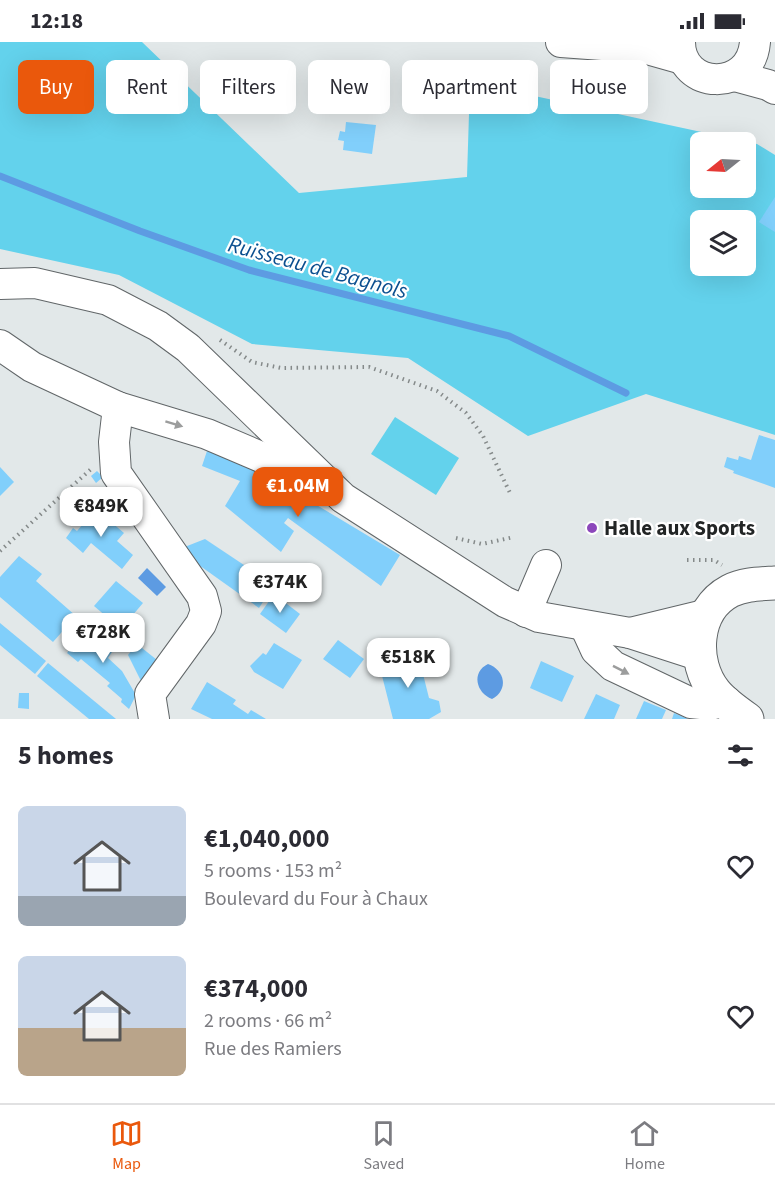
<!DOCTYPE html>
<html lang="en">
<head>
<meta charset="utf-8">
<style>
  body { margin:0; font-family:"Source Sans 3",sans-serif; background:#f2f2f3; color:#2b2b33; height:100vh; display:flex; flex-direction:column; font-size:22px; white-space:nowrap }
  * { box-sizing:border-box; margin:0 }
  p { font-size:20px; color:#7c7c81 }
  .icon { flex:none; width:33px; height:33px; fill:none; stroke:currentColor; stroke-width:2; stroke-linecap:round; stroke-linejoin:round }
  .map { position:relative; height:677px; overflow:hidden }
  .drawer { display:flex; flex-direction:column; background:#fff; flex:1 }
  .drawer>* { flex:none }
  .top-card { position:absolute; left:18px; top:18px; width:740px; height:54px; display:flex; gap:12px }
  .needle { width:39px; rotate:252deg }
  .fabs { position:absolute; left:690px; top:90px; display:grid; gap:12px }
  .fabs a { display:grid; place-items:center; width:66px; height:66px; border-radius:9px; background:#fff; box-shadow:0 6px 24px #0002; font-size:30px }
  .price { position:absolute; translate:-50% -51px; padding:0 14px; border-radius:12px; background:#fff; color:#222; font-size:20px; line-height:39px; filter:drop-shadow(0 2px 3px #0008) }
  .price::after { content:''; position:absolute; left:50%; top:36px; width:18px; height:14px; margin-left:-9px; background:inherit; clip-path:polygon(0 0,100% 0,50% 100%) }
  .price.selected { background:#ea580c; color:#fff }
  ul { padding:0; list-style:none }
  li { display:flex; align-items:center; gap:18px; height:150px; padding:0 18px }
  li span { display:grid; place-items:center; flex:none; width:168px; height:120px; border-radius:9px; color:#555 }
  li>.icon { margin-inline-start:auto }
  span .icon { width:72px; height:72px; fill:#fffc; stroke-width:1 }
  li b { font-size:26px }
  h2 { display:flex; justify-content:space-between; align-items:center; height:72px; padding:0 18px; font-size:26px }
  .pill { padding:0 21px; border-radius:9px; background:#fff; box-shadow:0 6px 24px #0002; font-size:21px; line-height:54px }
  .pill.selected { background:#ea580c; color:#fff }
  .status { display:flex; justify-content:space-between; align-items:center; height:42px; padding:0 30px; background:#fff; direction:ltr }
  .status svg { height:16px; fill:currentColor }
  .tab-bar { display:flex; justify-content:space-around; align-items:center; height:84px; border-top:2px solid #e1e1e2; background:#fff; font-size:16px; color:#7c7c81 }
  .tab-bar a { display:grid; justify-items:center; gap:3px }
  .tab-bar .selected { color:#ea580c }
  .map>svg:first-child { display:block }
</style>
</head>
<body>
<div class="status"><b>12:18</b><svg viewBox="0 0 49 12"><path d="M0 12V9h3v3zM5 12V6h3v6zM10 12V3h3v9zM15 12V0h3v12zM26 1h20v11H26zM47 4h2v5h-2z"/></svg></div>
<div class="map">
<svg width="775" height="677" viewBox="0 0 775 677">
  <rect width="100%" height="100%" fill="#e2e8e9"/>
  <!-- green -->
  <g fill="#63d2ec" fill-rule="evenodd">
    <path d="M0 0H142L299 151 467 135 470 40 757 102 775 113V393L646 352 528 394 408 316 252 302 119 233 0 207ZM700 100H746V146H700ZM700 178H746V224H700Z"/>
    <path d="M395 375 459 416 436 453 371 412Z"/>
  </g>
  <!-- water -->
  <g fill="#5d9be2">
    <path d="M147 526 166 545 157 554 138 536Z"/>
    <path d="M488 622C505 628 509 648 492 657 476 651 471 630 488 622Z"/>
  </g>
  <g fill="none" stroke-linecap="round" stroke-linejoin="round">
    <!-- stream -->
    <path stroke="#5d9be2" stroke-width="7" d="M0 134 140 189 249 228 509 294 626 351"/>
  </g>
  <!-- building -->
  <g fill="#81cffb">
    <path d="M326 45 351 48 350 59 324 56Z"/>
    <path d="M346 80 376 83 372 112 343 108 344 99 338 98 340 89 345 90Z"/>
    <path d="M775 155V190L759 180Z"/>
    <path d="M759 393 775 398V446L733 431 734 429 724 425 727 415 738 418 739 414 751 418Z"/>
    <path d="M207 409 250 423 400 513 381 544 288 476 284 481 294 489 281 510 225 464 240 439 202 424Z"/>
    <path d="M0 425 14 440 0 454Z"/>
    <path d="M97 429 103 435 96 441 91 434Z"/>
    <path d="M96 467 124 491 117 499 133 513 122 527 91 501 83 511 66 496 73 486 77 489Z"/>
    <path d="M205 497 274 543 259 566 189 516 182 506Z"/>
    <path d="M19 514 42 532 36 539 76 574 53 600 0 555V535Z"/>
    <path d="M116 539 143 561 121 587 94 564Z"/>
    <path d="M274 552 300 572 286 591 260 572Z"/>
    <path d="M0 581 46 619 35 632 0 603Z"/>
    <path d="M89 585 110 605 112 610 108 616 122 629 136 653 129 667 121 660 122 657 107 644 110 641 81 617 78 620 67 611Z"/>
    <path d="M338 598 364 617 350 636 323 617Z"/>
    <path d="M274 601 302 618 283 647 254 630 250 624 263 611 266 613Z"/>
    <path d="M137 602 157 618 141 639 128 613Z"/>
    <path d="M419 613 426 615 428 620 422 628 429 656 439 659 441 670 429 677H393L379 622Z"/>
    <path d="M541 619 574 634 562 660 530 646Z"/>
    <path d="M48 621 116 677H89L37 634Z"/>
    <path d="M207 640 236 658 233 662 248 672 251 668 266 677H212L191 667Z"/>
    <path d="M19 651H29V667L18 666Z"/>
    <path d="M596 652 620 663 614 677H584Z"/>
    <path d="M644 659 666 668 662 677H636Z"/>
    <path d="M674 671 688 677H672Z"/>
  </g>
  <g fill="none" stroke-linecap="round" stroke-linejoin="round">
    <!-- minor casing -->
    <g stroke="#616668" stroke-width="32">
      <g id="minor">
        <path d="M561 0 644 6 683 17"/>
        <path d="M680 0C680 48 751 51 755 0"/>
        <path d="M735 34 768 43 775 47"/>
        <path d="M0 242 35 241 108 258 158 284 188 306 343 456 505 560 539 575 630 591 698 613"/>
        <path d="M0 303 32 325 118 365 114 400 116 431 202 554 206 569 201 582 150 652 154 677"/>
        <path d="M118 365 207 392 261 415 316 448"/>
        <path d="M526 570 546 523"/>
        <path d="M585 584 596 608 613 624 691 661 710 663 726 659"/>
        <path d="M630 591 704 573"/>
      </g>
    </g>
    <!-- major casing -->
    <g stroke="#616668" stroke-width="35">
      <path id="major" d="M747 677C737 670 723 660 715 650 691 620 694 568 730 549 744 542 759 542 775 541"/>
    </g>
    <!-- path -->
    <g stroke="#858a8a" stroke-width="4" stroke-dasharray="1.5 4.5" stroke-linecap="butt">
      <path d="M220 298 252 320 281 326 369 325 437 349 466 371 483 394 510 451"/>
      <path d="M456 496 482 502 514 495"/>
      <path d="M0 509 91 427"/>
      <path d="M687 518H714L722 523"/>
    </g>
    <!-- minor -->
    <use href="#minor" stroke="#fff" stroke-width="30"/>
    <!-- major -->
    <use href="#major" stroke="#fff" stroke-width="33"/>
  </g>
  <!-- one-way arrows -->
  <defs><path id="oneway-solid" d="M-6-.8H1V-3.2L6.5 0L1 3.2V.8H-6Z" transform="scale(1.5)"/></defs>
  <g fill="#9c9d9d">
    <use href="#oneway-solid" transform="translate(174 382) rotate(17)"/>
    <use href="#oneway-solid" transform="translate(621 628) rotate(27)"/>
  </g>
  <!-- markers -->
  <circle fill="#8c47bb" stroke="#fff" stroke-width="2" cx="592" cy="486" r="6"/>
  <g text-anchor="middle" stroke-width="4.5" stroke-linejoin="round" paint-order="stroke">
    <!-- poi labels -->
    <g font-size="21" font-weight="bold" fill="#222525" stroke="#fff" text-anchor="start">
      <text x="604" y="493">Halle aux Sports</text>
    </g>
    <!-- water labels -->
    <g font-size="22" font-style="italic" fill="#0b4f8f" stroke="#fff">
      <text transform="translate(318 225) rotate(15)" y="8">Ruisseau de Bagnols</text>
    </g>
  </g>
</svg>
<div class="fabs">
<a><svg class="needle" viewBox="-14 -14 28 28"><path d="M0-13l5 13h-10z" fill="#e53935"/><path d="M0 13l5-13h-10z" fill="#7c7c81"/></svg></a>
<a><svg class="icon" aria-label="layers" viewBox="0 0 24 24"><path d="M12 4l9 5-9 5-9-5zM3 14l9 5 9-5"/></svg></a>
</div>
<b class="price selected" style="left:298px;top:476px">€1.04M</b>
<b class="price" style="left:101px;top:496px">€849K</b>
<b class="price" style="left:280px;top:572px">€374K</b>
<b class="price" style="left:103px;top:622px">€728K</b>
<b class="price" style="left:408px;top:647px">€518K</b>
<div class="top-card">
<a class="pill selected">Buy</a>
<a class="pill">Rent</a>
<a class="pill">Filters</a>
<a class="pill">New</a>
<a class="pill">Apartment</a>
<a class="pill">House</a>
</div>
</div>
<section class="drawer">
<h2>5 homes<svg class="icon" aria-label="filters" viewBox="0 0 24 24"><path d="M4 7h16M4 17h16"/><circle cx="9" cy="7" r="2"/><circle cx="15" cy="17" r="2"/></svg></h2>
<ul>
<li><span style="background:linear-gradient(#c9d6e8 75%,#9aa5b1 0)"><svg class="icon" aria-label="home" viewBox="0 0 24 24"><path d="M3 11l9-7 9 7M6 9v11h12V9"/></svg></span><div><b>€1,040,000</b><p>5 rooms · 153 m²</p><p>Boulevard du Four à Chaux</p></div><svg class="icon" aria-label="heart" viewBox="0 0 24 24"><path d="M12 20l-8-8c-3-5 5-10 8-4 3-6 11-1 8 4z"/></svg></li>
<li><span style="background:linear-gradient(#c9d6e8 60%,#b9a48a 0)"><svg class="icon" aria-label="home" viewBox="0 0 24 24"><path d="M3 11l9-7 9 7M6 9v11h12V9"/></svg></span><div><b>€374,000</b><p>2 rooms · 66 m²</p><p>Rue des Ramiers</p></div><svg class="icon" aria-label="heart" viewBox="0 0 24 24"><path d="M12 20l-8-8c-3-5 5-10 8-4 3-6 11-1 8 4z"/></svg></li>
</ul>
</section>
<nav class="tab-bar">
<a class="selected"><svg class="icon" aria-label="map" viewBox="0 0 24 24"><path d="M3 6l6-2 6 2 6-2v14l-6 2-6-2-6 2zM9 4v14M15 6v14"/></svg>Map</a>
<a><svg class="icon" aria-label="saved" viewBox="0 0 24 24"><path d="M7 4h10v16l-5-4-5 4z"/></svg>Saved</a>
<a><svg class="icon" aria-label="home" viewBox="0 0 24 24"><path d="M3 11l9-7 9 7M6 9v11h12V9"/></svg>Home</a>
</nav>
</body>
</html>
